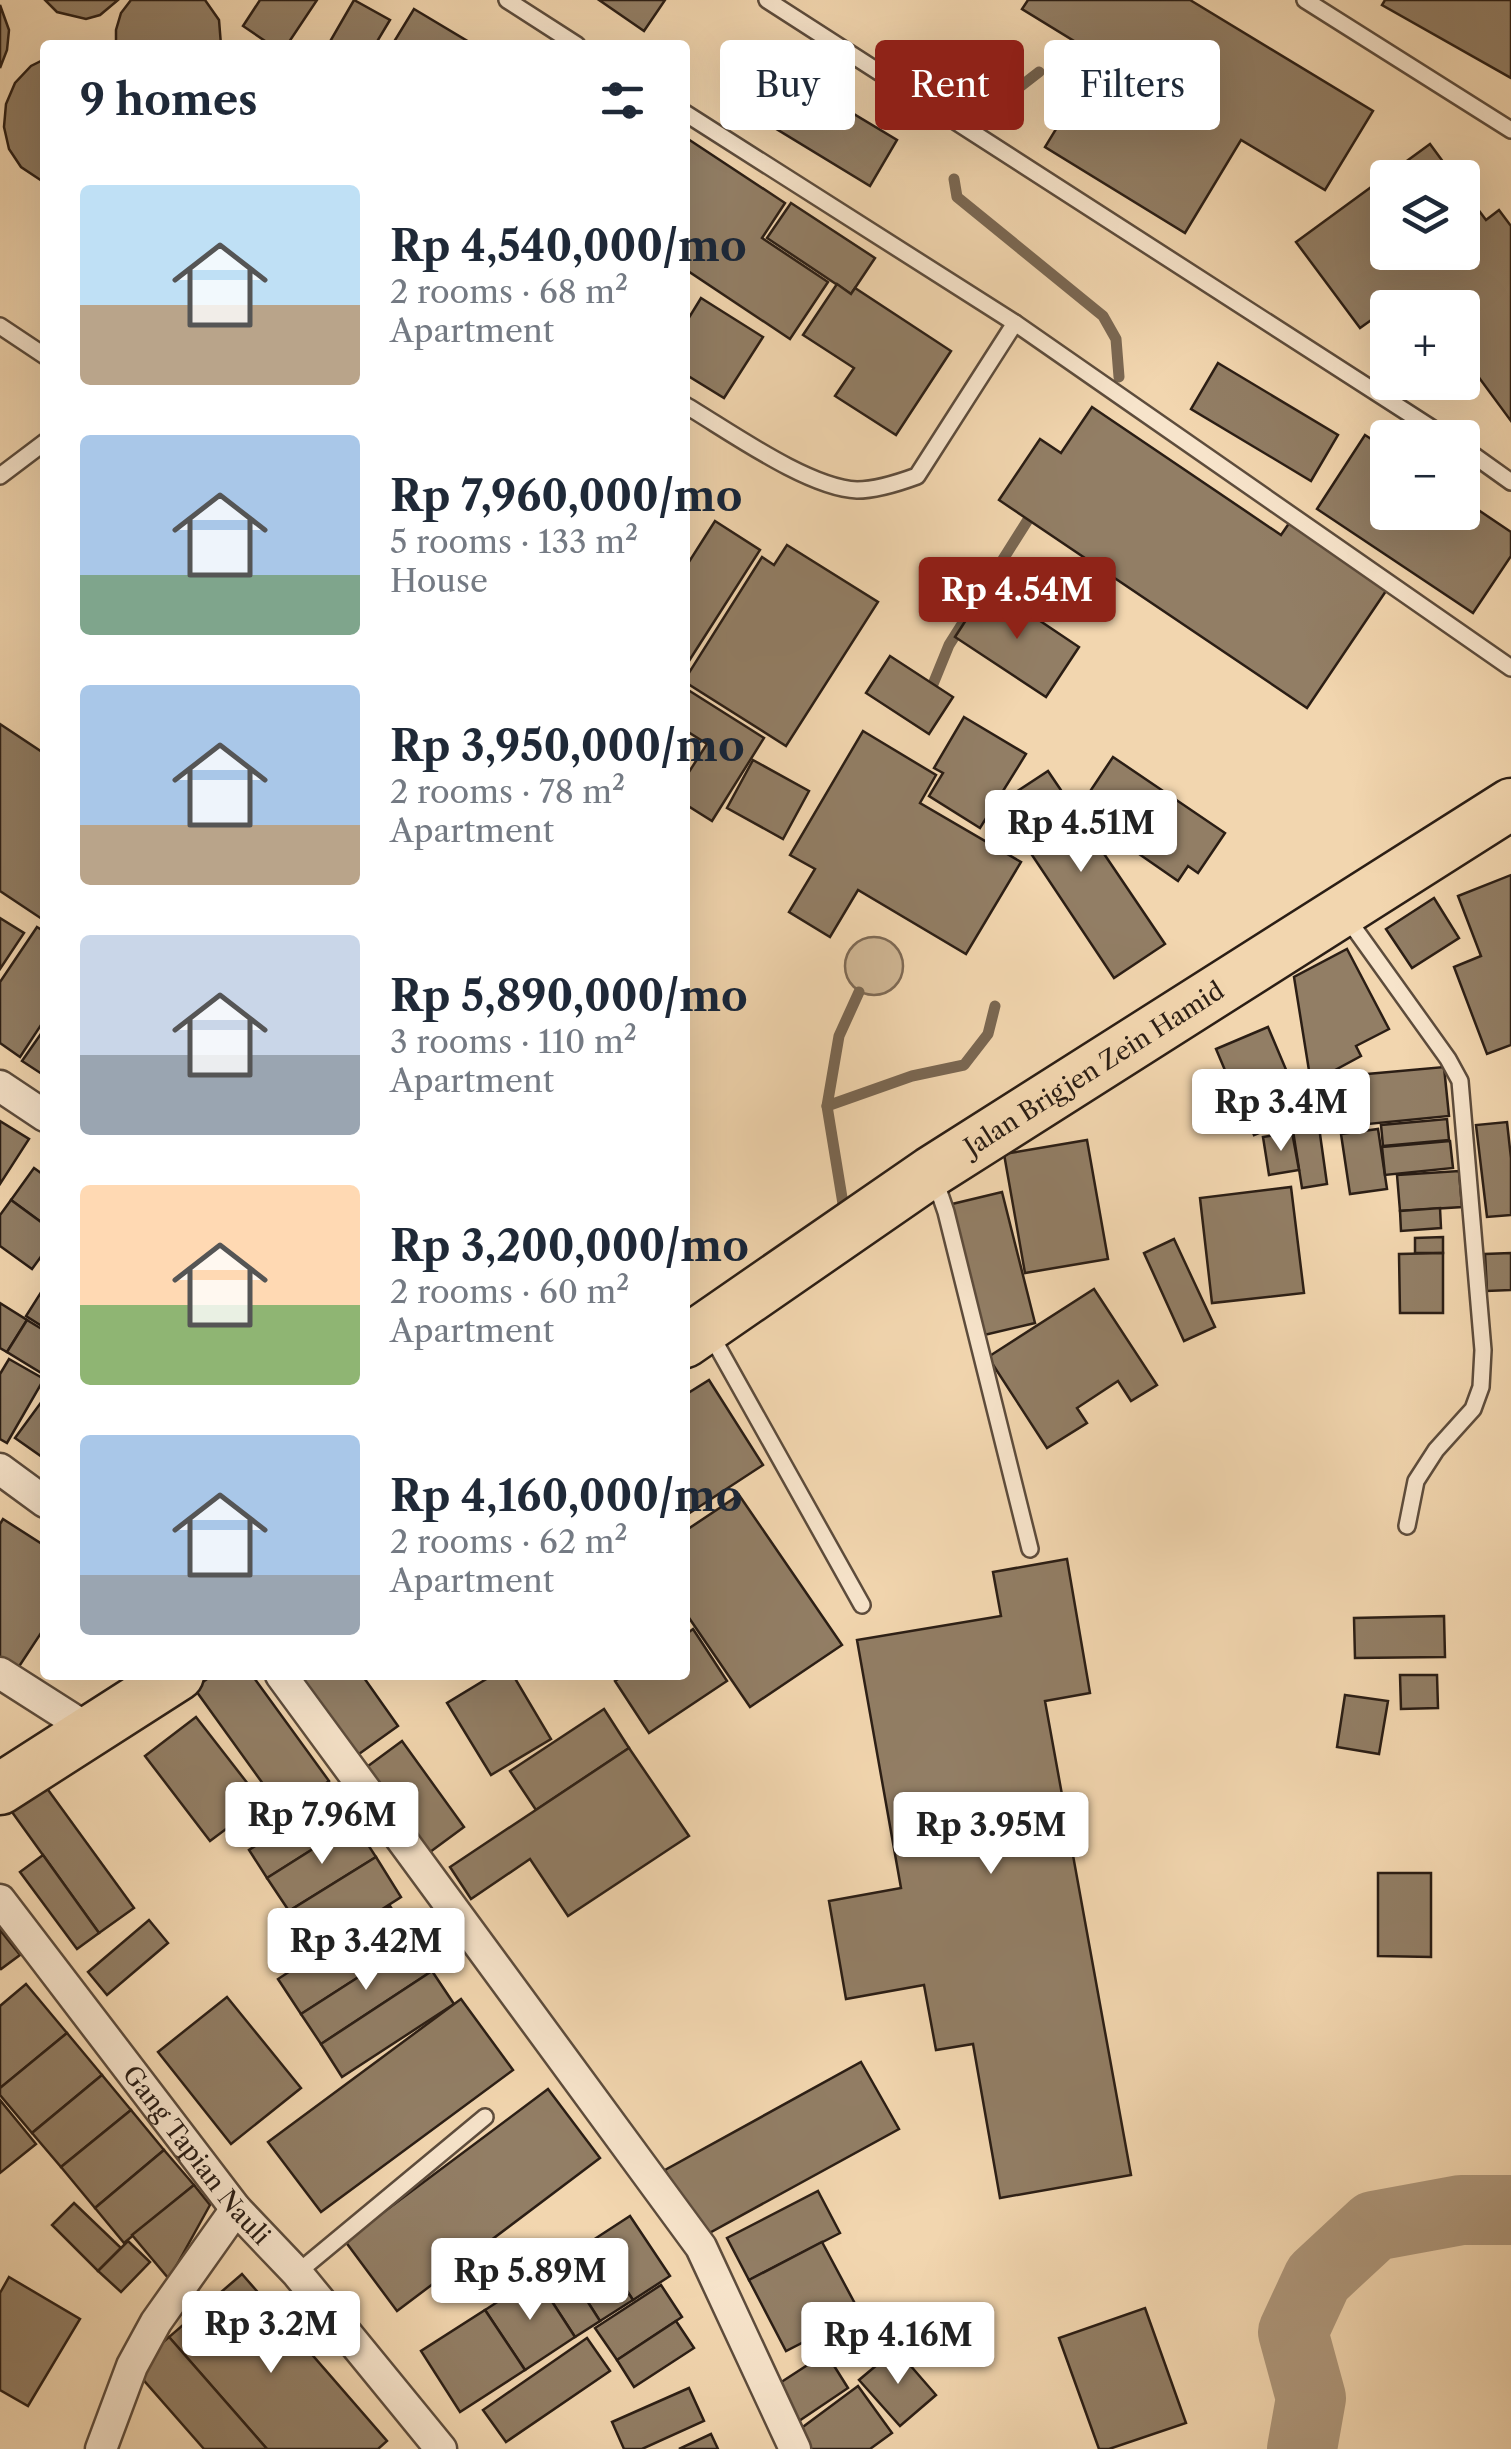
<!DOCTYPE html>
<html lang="en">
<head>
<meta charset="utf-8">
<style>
  body { margin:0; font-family:"Libre Caslon Text",serif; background:#f6f6f7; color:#1f2937; height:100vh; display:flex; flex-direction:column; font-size:38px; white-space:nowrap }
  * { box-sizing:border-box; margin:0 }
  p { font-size:32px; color:#747a83 }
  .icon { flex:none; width:55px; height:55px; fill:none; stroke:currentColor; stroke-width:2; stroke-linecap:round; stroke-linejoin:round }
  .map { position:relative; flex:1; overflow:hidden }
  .drawer { position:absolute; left:40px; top:40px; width:650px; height:1640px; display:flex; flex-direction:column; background:#fff; border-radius:10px; box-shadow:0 10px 40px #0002 }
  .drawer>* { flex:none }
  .guide { position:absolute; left:720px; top:40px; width:640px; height:90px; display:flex; gap:20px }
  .controls { position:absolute; left:1370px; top:160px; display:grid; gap:20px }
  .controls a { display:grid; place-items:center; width:110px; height:110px; border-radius:10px; background:#fff; box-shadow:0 10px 40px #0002; font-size:50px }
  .price { position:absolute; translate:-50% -85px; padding:0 22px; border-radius:10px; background:#fff; color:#222; font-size:32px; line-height:65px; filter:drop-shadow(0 2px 5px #0008) }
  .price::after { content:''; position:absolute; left:50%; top:60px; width:30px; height:22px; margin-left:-15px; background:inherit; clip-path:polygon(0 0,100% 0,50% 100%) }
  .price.current { background:#8f2418; color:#fff }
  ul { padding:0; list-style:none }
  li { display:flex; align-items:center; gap:30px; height:250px; padding:0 40px }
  li span { display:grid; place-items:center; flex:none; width:280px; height:200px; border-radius:10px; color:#555 }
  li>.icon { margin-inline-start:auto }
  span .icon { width:120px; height:120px; fill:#fffc; stroke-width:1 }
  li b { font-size:42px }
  h2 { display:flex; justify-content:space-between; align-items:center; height:120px; padding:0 40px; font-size:42px }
  .pill { padding:0 35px; border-radius:10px; background:#fff; box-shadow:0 10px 40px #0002; font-size:35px; line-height:90px }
  .pill.current { background:#8f2418; color:#fff }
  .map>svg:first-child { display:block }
</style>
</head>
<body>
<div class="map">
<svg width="1511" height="2449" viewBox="0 0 1511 2449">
  <rect width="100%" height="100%" fill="#f2d6af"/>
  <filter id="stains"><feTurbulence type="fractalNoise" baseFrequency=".002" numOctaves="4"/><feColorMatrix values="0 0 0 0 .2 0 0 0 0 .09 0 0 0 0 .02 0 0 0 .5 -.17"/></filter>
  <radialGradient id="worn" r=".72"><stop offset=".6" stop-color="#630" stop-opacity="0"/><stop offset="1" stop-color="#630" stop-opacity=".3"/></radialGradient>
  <!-- green -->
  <circle fill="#d0b795" stroke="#7e6a55" stroke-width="2.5" cx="874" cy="966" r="29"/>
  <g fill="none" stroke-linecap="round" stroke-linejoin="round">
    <!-- stream -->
    <g stroke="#7a6752" stroke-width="11">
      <path d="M976 121 1039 72"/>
      <path d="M954 179 957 197 1103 316 1116 339 1119 377"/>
      <path d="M929 694 949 645 1036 507"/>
      <path d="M827 1106 912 1076 964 1065 988 1034 995 1006"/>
      <path d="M845 1216 827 1106 839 1036 859 992"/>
    </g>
    <!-- river -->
    <path stroke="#ae977b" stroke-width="70" d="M1302 2449 1311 2398 1293 2332 1318 2278 1374 2226 1461 2210H1511"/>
  </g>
  <!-- building -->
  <g fill="#927e65" stroke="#2b1e15" stroke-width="2.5">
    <path d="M45 0H118L100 15 86 19 57 12Z"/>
    <path d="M131 0H205L219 20 221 45H116V30L121 13Z"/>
    <path d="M260 0H317L287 45H271L243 26Z"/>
    <path d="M354 0 390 20 375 45H328Z"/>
    <path d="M599 0H665L644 31Z"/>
    <path d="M1028 0H1190L1373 111 1325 190 1241 140 1185 233 1045 147 1100 57 1022 9Z"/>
    <path d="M1385 0H1511V78L1382 5Z"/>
    <path d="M0 5 9 30 7 50 0 68Z"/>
    <path d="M414 9 469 42 467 45H392Z"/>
    <path d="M759 57 897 140 870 186 732 102Z"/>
    <path d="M45 59V183L21 167 9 149 4 127 6 104 15 83 31 66Z"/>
    <path d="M685 137 785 203 762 238 828 282 790 339 685 269Z"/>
    <path d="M1430 144 1455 178H1388V252H1462V188L1486 220 1499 210 1511 226V421L1469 364 1462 369V308L1391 306 1360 328 1296 242Z"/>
    <path d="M791 203 875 258 851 294 767 238Z"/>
    <path d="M837 284 851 294 855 288 951 351 896 435 835 396 854 368 803 335Z"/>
    <path d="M701 298 763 337 724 398 685 374V324Z"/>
    <path d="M1218 363 1338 435 1311 481 1191 409Z"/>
    <path d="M1092 407 1281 535 1292 519 1390 585 1307 708 999 500 1040 439 1061 453Z"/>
    <path d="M1365 435 1388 450V512H1462V499L1511 532V556L1473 613 1317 509Z"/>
    <path d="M715 521 760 550 687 664 685 568Z"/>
    <path d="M787 545 878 602 786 746 685 682V679L762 557 774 565Z"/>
    <path d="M988 586 1079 647 1046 697 955 637Z"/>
    <path d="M890 656 953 697 929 734 866 693Z"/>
    <path d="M685 688 764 738 712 821 685 804V778L707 744 685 730Z"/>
    <path d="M964 717 1026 754 980 828 929 796 943 773 934 768Z"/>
    <path d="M0 724 45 754V921L0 891Z"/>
    <path d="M863 731 936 775 920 803 1021 862 966 954 858 890 830 937 789 912 815 869 790 855Z"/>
    <path d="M1113 757 1225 833 1198 873 1188 866 1178 881 1077 811Z"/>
    <path d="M753 760 809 791 783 839 727 808Z"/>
    <path d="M1048 771 1165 944 1114 978 998 804Z"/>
    <path d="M1511 875V1045L1487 1054 1454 967 1481 956 1458 896Z"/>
    <path d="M1434 898 1459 938 1412 968 1386 929Z"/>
    <path d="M0 918 24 933 0 969Z"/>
    <path d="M37 927 45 932V1019L20 1057 0 1043V982Z"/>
    <path d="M1347 949 1389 1029 1356 1046 1361 1056 1311 1083 1294 977Z"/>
    <path d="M1268 1027 1290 1079 1238 1101 1216 1049Z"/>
    <path d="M45 1028V1076L22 1061Z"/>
    <path d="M1444 1067 1449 1116 1328 1128 1323 1078Z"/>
    <path d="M1281 1090 1293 1119 1254 1135 1242 1106Z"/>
    <path d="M1447 1119 1449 1140 1383 1146 1381 1125Z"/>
    <path d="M0 1121 29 1139 0 1184Z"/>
    <path d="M1507 1122 1511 1158V1215L1487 1217 1476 1125Z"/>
    <path d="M1319 1127 1327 1184 1302 1188 1293 1131Z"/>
    <path d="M1378 1129 1387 1189 1350 1194 1341 1134Z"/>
    <path d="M1292 1132 1299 1170 1269 1175 1263 1137Z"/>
    <path d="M1087 1140 1108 1259 1025 1273 1004 1154Z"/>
    <path d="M1450 1141 1453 1168 1385 1175 1382 1147Z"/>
    <path d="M34 1168 45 1176V1225L11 1200Z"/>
    <path d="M1459 1171 1462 1207 1400 1211 1397 1175Z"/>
    <path d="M1291 1187 1304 1293 1212 1303 1200 1198Z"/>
    <path d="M1002 1192 1035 1323 980 1336 948 1205Z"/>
    <path d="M11 1200 45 1225V1251L32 1269 0 1246V1215Z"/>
    <path d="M1440 1208 1441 1228 1401 1231 1400 1211Z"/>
    <path d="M1443 1237V1253H1415V1238Z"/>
    <path d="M1174 1239 1215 1327 1184 1341 1144 1253Z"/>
    <path d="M1443 1253V1313H1400L1399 1254Z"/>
    <path d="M1511 1253V1290L1487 1291 1485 1254Z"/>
    <path d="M45 1286V1328L26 1316Z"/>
    <path d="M1094 1289 1157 1385 1131 1401 1118 1381 1077 1408 1087 1423 1047 1448 988 1357Z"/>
    <path d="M0 1303 27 1320 7 1352 0 1348Z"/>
    <path d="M27 1320 45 1331 43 1374 7 1352Z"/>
    <path d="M9 1359 44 1379 7 1443 0 1439V1374Z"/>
    <path d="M709 1380 763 1465 685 1516V1395Z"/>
    <path d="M45 1397V1459L15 1438Z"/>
    <path d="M739 1495 842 1645 750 1707 685 1612V1531Z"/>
    <path d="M3 1519 45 1546V1627L18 1668 0 1657V1524Z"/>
    <path d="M1067 1559 1090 1693 1045 1701 1131 2175 1000 2198 973 2044 936 2050 924 1985 846 1999 829 1901 901 1888 857 1640 1001 1616 993 1572Z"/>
    <path d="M1444 1616 1445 1657 1355 1658 1354 1618Z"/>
    <path d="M693 1629 727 1681 649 1733 615 1681 624 1675H685V1635Z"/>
    <path d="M213 1675H252L329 1781 284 1813 194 1688Z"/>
    <path d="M281 1675H362L398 1726 345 1764Z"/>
    <path d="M493 1675H513L551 1739 491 1775 447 1703Z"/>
    <path d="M1400 1675H1437L1438 1708 1401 1709Z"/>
    <path d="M1345 1695 1388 1701 1379 1754 1337 1747Z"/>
    <path d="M604 1709 629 1748 536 1810 510 1771Z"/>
    <path d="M196 1717 262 1802 210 1841 145 1756Z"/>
    <path d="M402 1741 464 1827 426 1855 364 1769Z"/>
    <path d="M629 1748 689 1836 568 1916 530 1859 471 1899 450 1867Z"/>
    <path d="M46 1787 134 1908 99 1933 12 1812Z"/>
    <path d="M336 1795 354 1823 267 1878 249 1850Z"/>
    <path d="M354 1823 376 1857 289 1911 267 1878Z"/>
    <path d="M43 1855 99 1933 77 1949 20 1872Z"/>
    <path d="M376 1857 401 1897 315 1952 289 1911Z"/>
    <path d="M1378 1873H1431V1957L1378 1956Z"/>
    <path d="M390 1906 413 1942 301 2014 278 1979Z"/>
    <path d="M149 1920 168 1943 107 1995 88 1972Z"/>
    <path d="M0 1930 20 1955 1 1969 0 1968Z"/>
    <path d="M413 1942 432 1971 321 2044 301 2014Z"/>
    <path d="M432 1971 454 2004 342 2077 321 2044Z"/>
    <path d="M26 1984 67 2033 0 2088V2006Z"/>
    <path d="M227 1997 301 2088 231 2144 158 2052Z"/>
    <path d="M461 1999 513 2070 321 2212 268 2142Z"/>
    <path d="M67 2033 102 2075 32 2133 0 2095V2088Z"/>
    <path d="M861 2062 899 2129 702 2237 665 2170Z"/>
    <path d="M102 2075 131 2110 61 2167 32 2133Z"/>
    <path d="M548 2089 600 2158 397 2311 345 2241Z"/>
    <path d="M0 2100 36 2144 0 2173Z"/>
    <path d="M131 2110 164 2150 95 2208 61 2167Z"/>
    <path d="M164 2150 194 2185 124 2243 95 2208Z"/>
    <path d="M194 2185 210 2205 169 2279 132 2235Z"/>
    <path d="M818 2191 840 2233 749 2280 727 2238Z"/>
    <path d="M74 2203 121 2248 98 2271 52 2225Z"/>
    <path d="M630 2216 670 2276 633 2300 593 2240Z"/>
    <path d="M593 2240 633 2300 600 2321 561 2260Z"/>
    <path d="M128 2241 150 2262 121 2292 98 2271Z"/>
    <path d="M822 2242 860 2313 786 2351 749 2280Z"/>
    <path d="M561 2260 600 2321 575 2337 536 2277Z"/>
    <path d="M242 2274 387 2441 378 2449H267L169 2337Z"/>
    <path d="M9 2277 80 2319 28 2406 0 2390V2293Z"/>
    <path d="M536 2277 575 2337 525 2370 485 2310Z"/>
    <path d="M661 2285 682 2317 617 2360 595 2328Z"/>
    <path d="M1145 2308 1186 2423 1109 2449H1099L1059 2338Z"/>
    <path d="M485 2310 525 2370 460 2412 421 2351Z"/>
    <path d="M676 2321 694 2348 634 2387 617 2360Z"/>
    <path d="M169 2337 267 2449H204L133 2368Z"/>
    <path d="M587 2338 610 2371 506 2442 483 2410Z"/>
    <path d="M896 2349 936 2395 900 2426 859 2380Z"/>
    <path d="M826 2353 848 2388 793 2425 769 2390Z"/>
    <path d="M858 2386 892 2433 870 2449H803L792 2435Z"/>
    <path d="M689 2388 704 2421 642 2449H624L612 2422Z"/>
    <path d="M711 2434 718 2449H679Z"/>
  </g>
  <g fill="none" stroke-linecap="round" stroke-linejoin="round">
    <!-- lane casing -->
    <g stroke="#5d4c3c" stroke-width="20">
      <g id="lane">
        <path d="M507 0 577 45"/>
        <path d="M767 0 1447 438"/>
        <path d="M1305 0 1511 130"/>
        <path d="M685 113 1015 323 1511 668"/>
        <path d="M0 326 45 356"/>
        <path d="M685 405C729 431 808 488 857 490 877 490 898 483 917 476L1015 323"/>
        <path d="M1462 447 1511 482"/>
        <path d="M0 476 45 442"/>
        <path d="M1347 918 1448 1059 1460 1081 1483 1350 1481 1387 1473 1409 1436 1450 1416 1481 1407 1526"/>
        <path d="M935 1180 946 1212 1030 1549"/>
        <path d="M711 1335 862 1605"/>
        <path d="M297 2273 485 2117"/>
      </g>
    </g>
    <!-- street casing -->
    <g stroke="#5d4c3c" stroke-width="35">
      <g id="street">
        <path d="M0 1086 45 1116"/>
        <path d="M0 1469 45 1502"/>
        <path d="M0 1673 91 1731"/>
        <path d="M281 1675 701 2247 795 2449"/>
        <path id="s1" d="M0 1900 236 2209 297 2273 441 2449"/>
        <path d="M101 2449 132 2366 156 2322 236 2209"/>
      </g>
    </g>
    <!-- primary casing -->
    <g stroke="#2b1e15" stroke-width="55">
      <g id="primary">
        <path id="s2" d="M685 1342 931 1172 1511 804"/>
        <path d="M0 1789 178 1675"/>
      </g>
    </g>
    <!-- lane -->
    <use href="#lane" stroke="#f7e4cb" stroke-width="15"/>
    <!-- street -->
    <use href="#street" stroke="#f7e4cb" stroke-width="30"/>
    <!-- primary -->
    <use href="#primary" stroke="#f2d6af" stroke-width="50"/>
  </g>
  <g text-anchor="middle" stroke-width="8" stroke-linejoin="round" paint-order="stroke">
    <!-- street labels -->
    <g font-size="25" fill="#2b1e15" stroke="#f7e4cb">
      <text dy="9" stroke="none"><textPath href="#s2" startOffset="492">Jalan Brigjen Zein Hamid</textPath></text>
      <text dy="9" stroke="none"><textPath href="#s1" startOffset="322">Gang Tapian Nauli</textPath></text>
    </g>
  </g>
  <rect width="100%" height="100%" filter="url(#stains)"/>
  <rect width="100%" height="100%" fill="url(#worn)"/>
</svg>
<div class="controls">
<a><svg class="icon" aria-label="layers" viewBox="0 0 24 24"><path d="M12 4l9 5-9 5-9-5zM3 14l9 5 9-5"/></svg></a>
<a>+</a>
<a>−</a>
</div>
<b class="price current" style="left:1017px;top:642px">Rp 4.54M</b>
<b class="price" style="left:1081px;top:875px">Rp 4.51M</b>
<b class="price" style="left:1281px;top:1154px">Rp 3.4M</b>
<b class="price" style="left:322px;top:1867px">Rp 7.96M</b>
<b class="price" style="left:991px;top:1877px">Rp 3.95M</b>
<b class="price" style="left:366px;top:1993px">Rp 3.42M</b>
<b class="price" style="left:530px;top:2323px">Rp 5.89M</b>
<b class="price" style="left:271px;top:2376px">Rp 3.2M</b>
<b class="price" style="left:898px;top:2387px">Rp 4.16M</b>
<div class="guide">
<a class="pill">Buy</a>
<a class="pill current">Rent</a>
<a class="pill">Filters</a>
</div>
<section class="drawer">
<h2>9 homes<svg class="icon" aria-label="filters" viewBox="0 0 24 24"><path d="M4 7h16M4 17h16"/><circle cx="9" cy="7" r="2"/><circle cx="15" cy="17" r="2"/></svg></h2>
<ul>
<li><span style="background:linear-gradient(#bfe0f5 60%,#b9a48a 0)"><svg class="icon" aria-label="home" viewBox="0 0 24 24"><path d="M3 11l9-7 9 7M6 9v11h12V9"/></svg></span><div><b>Rp 4,540,000/mo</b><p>2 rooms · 68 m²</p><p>Apartment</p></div></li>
<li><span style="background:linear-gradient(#a9c7e8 70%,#7fa58c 0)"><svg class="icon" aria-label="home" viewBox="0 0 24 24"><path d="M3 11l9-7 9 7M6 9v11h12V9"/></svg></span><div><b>Rp 7,960,000/mo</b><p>5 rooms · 133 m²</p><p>House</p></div></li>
<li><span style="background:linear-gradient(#a9c7e8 70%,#b9a48a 0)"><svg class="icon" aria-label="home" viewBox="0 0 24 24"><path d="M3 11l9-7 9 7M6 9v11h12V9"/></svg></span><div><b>Rp 3,950,000/mo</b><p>2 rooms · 78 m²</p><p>Apartment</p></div></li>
<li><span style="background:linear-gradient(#c9d6e8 60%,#9aa5b1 0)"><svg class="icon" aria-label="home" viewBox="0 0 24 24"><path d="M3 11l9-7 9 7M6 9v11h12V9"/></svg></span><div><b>Rp 5,890,000/mo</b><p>3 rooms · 110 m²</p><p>Apartment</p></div></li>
<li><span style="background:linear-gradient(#ffd9b3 60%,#8fb573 0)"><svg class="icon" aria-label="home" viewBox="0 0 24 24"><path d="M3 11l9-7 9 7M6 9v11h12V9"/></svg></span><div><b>Rp 3,200,000/mo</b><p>2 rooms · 60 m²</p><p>Apartment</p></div></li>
<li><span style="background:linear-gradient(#a9c7e8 70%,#9aa5b1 0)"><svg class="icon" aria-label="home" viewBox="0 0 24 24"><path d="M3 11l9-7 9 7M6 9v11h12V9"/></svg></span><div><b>Rp 4,160,000/mo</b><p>2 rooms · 62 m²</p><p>Apartment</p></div></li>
</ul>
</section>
</div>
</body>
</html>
